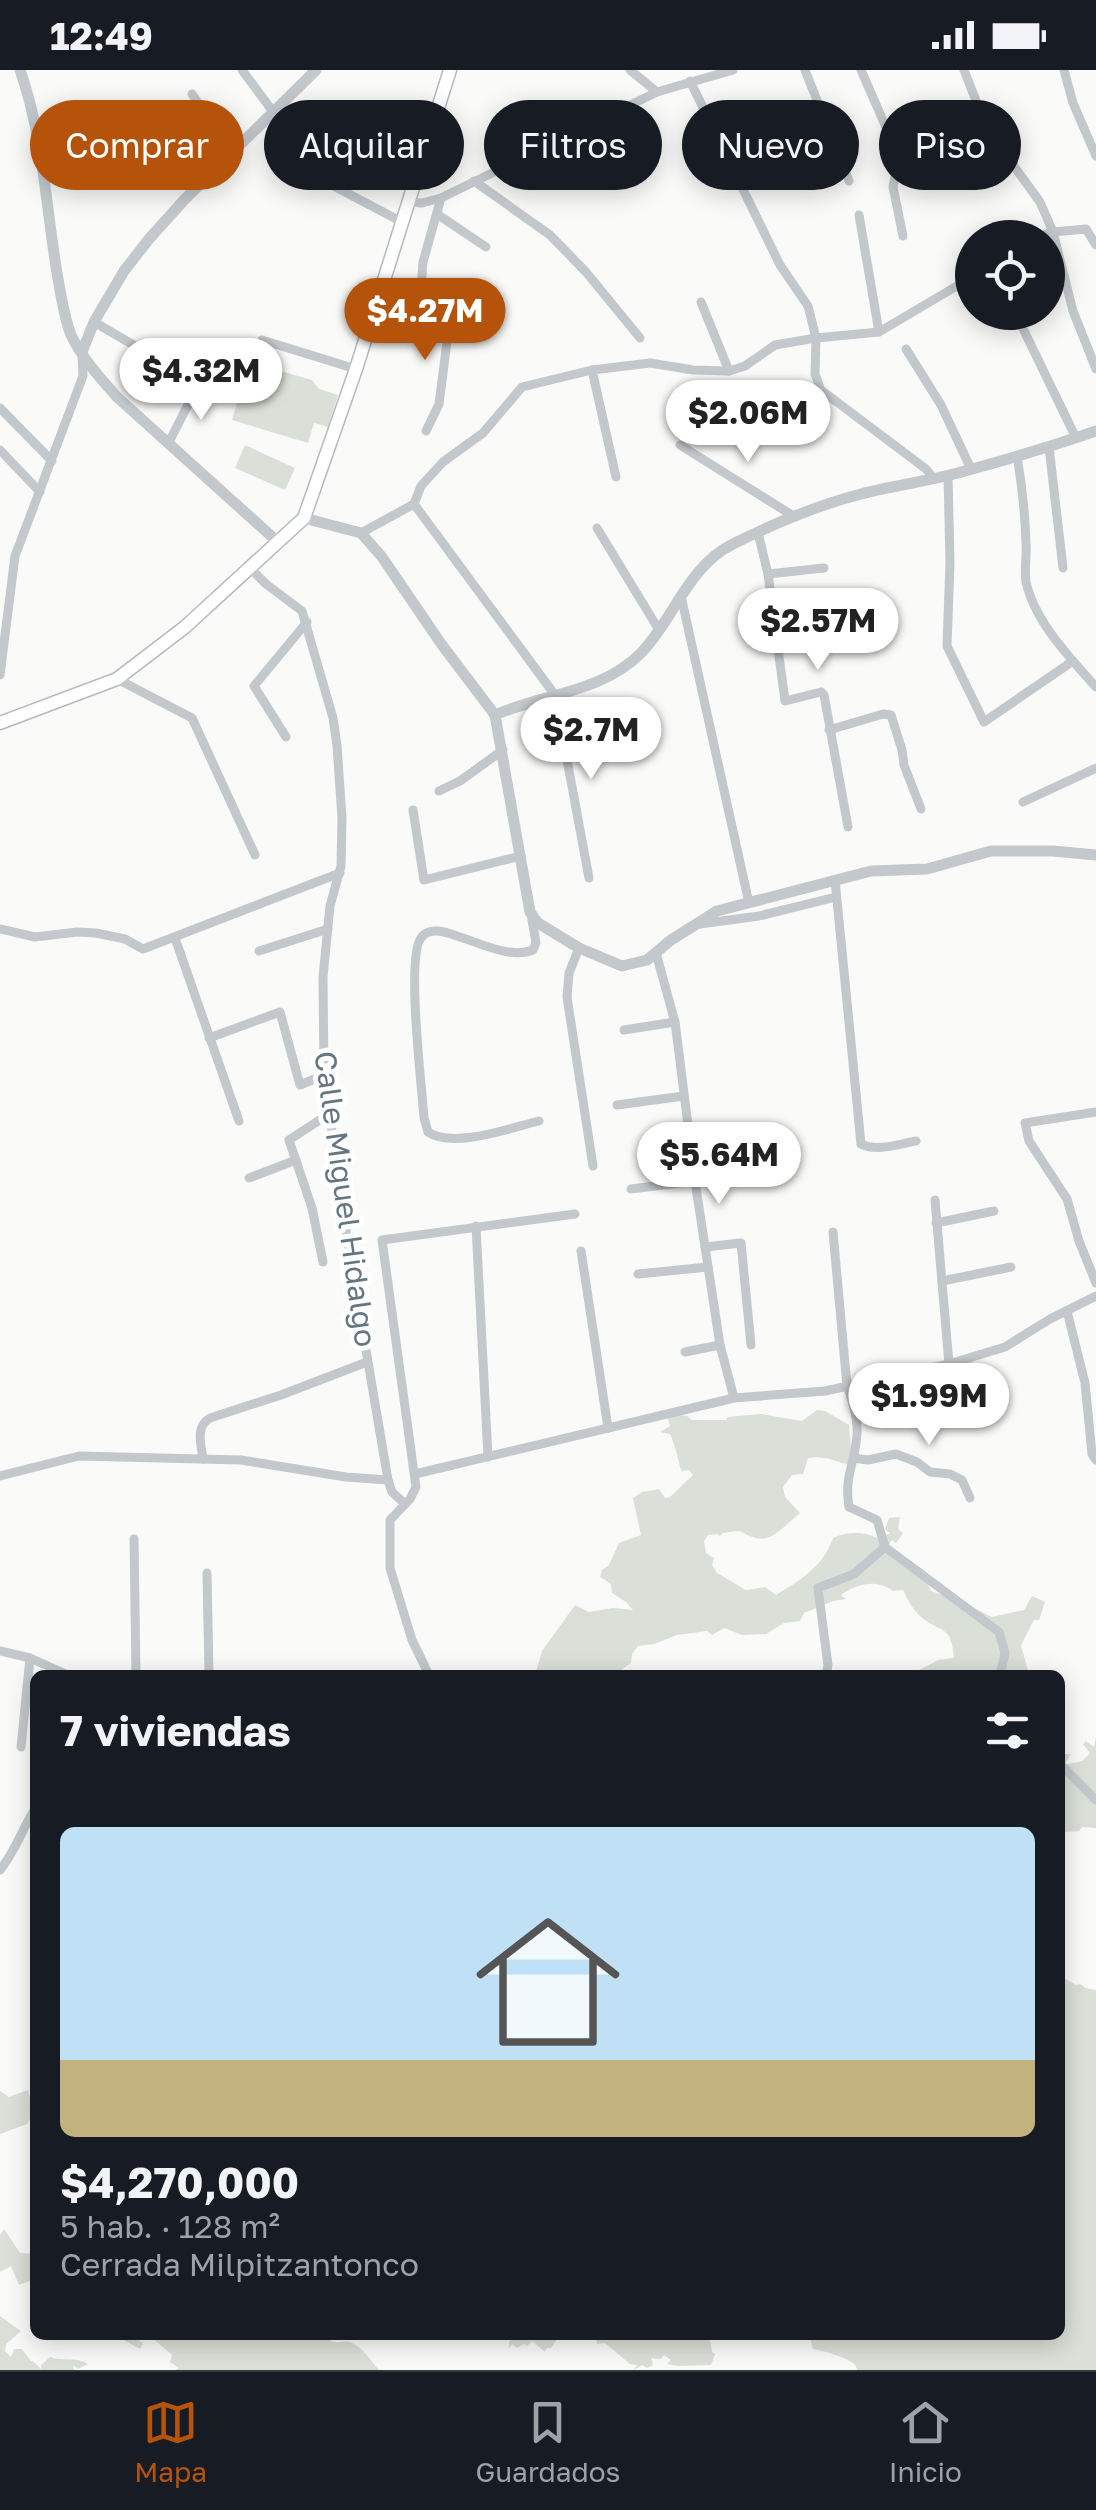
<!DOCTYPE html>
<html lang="es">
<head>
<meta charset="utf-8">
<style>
  body { margin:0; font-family:"Golos Text",sans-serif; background:#20242c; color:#f1f3f6; height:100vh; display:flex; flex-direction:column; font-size:38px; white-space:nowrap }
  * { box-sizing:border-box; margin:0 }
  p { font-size:32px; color:#9ea1a6 }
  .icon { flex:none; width:55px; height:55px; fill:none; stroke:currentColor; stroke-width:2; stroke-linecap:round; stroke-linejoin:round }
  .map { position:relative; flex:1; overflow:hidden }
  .side { position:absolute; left:30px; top:1600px; width:1035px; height:670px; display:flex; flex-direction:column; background:#171b24; border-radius:15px; box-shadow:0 5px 25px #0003 }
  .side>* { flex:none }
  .hud { position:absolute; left:30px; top:30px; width:1038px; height:90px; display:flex; gap:20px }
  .fabs { position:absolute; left:955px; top:150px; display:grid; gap:20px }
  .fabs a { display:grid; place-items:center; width:110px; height:110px; border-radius:50%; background:#171b24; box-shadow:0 5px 25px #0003; font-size:50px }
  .price { position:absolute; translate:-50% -85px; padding:0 22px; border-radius:35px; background:#fff; color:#222; font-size:32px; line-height:65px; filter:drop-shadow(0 2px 5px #0008) }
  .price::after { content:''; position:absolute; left:50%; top:60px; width:30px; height:22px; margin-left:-15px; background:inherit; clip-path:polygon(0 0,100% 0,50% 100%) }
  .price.selected { background:#b45309; color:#fff }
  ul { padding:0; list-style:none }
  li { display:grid; align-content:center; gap:20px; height:530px; padding:0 30px }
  li span { display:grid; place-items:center; height:310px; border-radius:15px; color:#555 }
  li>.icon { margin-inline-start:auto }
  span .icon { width:180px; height:180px; fill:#fffc; stroke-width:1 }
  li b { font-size:42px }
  h2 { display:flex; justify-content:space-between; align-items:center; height:120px; padding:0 30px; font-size:42px }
  .chip { padding:0 35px; border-radius:45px; background:#171b24; box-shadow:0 5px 25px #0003; font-size:35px; line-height:90px }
  .chip.selected { background:#b45309; color:#fff }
  .status { display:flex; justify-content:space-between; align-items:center; height:70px; padding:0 50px; background:#171b24; direction:ltr }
  .status svg { height:28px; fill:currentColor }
  .dock { display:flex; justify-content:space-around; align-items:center; height:140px; border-top:2px solid #363941; background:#171b24; font-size:28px; color:#9ea1a6 }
  .dock a { display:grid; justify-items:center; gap:5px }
  .dock .selected { color:#b45309 }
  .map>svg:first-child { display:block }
</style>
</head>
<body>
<div class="status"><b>12:49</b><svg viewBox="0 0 49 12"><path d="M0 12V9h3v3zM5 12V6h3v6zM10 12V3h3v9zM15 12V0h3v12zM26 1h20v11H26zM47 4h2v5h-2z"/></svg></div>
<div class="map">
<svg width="1096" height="2300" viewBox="0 0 1096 2300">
  <rect width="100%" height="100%" fill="#fafaf8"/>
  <!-- green -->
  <g fill="#dadfd7">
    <path d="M249 292 312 310 319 319 338 325 328 357 314 353 308 373 232 350Z"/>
    <path d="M245 375 295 398 285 420 235 398Z"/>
    <path d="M817 1340 825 1341 849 1355 852 1388 850 1395C834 1391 824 1385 808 1388L803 1404 792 1405 783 1417 785 1427 800 1443C788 1452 772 1473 756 1468 736 1462 747 1459 723 1463L720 1466 717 1464 708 1465 704 1471 706 1483 714 1488 712 1495 717 1503 746 1520 765 1517 776 1525C799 1511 824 1496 833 1468 850 1461 866 1461 883 1471L884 1466 890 1463 885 1459 889 1448 900 1447 898 1459 903 1463 896 1473 892 1470 888 1476 926 1511 931 1521 958 1530 992 1547 1024 1540 1032 1526 1045 1532 1039 1550H1034L1021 1575 1029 1605H910L938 1590 954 1588C951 1554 942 1564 921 1547 912 1539 908 1530 903 1520L893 1521C877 1509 857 1513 841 1525L846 1529 833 1531 804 1543 800 1551 784 1553 766 1564 742 1565 724 1558 712 1565 707 1561 677 1565 654 1574 638 1576 632 1584 631 1593 614 1605H535L542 1581 575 1535 589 1542 613 1538 633 1540 626 1532 612 1523 611 1514 600 1507 602 1500 609 1495 619 1473 641 1465 633 1428 642 1422 659 1419 665 1428 670 1427 693 1405 689 1400 681 1401C680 1394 673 1369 670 1364L660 1362 670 1356 666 1343 687 1346 692 1350H726L728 1347 761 1344 802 1351Z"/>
    <path d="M1096 1667V1758L1082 1757 1079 1761 1065 1762 1060 1757V1684H1071L1064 1695 1082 1691 1090 1683 1083 1674 1086 1671 1094 1677Z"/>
    <path d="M1062 1907 1076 1915 1080 1914 1086 1918 1096 1920V2300H857L855 2294C842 2286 828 2282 813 2279L809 2265H1060Z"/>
    <path d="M28 2020 34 2042 27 2054 0 2064V2021L9 2027Z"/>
    <path d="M4 2159 20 2183 35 2184V2209L19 2215 11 2196 0 2202V2165Z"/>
    <path d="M0 2246 21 2261 6 2274 5 2281 11 2287 14 2279H22L31 2291H33L41 2299V2295L50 2287C63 2292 75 2286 88 2294L78 2299 73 2295 74 2300H0Z"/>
    <path d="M122 2265H326V2268C339 2277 341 2268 352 2273 363 2278 371 2291 379 2300H176L179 2298 170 2292 172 2285 150 2266 136 2269 143 2273 140 2279 120 2268Z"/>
    <path d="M515 2265H709L712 2282 715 2284 711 2295 678 2296 667 2294 671 2290 664 2285 661 2289 651 2288 653 2295 647 2298 642 2295 634 2300 637 2295 630 2294 605 2273 597 2274 596 2269 572 2266 557 2269 551 2278H547L545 2282 532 2271 527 2276 524 2274 517 2278 512 2274 509 2279V2272Z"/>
  </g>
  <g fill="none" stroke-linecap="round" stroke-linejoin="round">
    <!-- secondary casing -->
    <g stroke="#b3babf" stroke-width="15">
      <path id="secondary" d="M0 653 117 609 185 557 304 448 356 299 450 0"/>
    </g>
    <!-- minor -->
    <g stroke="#c3c8cc" stroke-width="9">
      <path d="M242 0 274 43"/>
      <path d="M630 0 657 22"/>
      <path d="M805 0 849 111"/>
      <path d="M861 0 895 78"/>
      <path d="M964 0 987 59 1040 132 1053 162 1073 241 1096 299"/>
      <path d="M1064 0 1073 33 1096 86"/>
      <path d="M690 11 780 195 808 236 816 268 815 304 821 320 926 399 934 409"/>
      <path d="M192 24 233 83"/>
      <path d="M474 111 550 165 586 202 640 268"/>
      <path d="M328 113 402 152"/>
      <path d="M408 132 422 133 441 128 657 22 733 0"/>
      <path d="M437 144 486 177"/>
      <path d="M859 145 879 262"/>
      <path d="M903 166 893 117 895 107 935 94 987 59"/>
      <path d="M1029 168 1053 162 1086 159 1096 175"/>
      <path d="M701 232 729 301"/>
      <path d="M1015 242 1076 368"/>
      <path d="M94 252 199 313 168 374"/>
      <path d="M262 270 356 299"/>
      <path d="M906 279 941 335 971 399"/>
      <path d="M592 300 616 407"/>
      <path d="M0 338 52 391"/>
      <path d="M426 361 439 334 452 233 421 221 423 192 441 128"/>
      <path d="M680 375 795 447"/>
      <path d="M1049 377 1063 498"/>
      <path d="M0 380 40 422"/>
      <path d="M1017 386C1022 415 1025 443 1026 473 1027 486 1024 500 1026 512 1035 552 1070 588 1096 617"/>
      <path d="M948 405 950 493 947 576 984 652 1073 591"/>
      <path d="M414 434 555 625 589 808"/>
      <path d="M597 458 659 560"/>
      <path d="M361 463 414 434 421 416 443 392 483 363 522 317 592 300 650 293 693 300 729 301 745 296 775 275 816 268 879 262 972 207"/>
      <path d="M758 463 768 504 785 631 821 622 824 625 848 757"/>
      <path d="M250 498 266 514 302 541 333 648 337 675 342 748 341 796 330 836 323 907 324 1005 348 1174 388 1410 392 1422 405 1434"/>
      <path d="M768 504 824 498"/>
      <path d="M681 526 749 833"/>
      <path d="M0 605 15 486 83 306 82 285"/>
      <path d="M117 609 192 648 255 785"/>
      <path d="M829 660 883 644 891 645 902 680 904 695 921 739"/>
      <path d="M286 667 254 616 307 552"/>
      <path d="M439 721 460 711 503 680"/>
      <path d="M1023 732 1096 698"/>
      <path d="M413 740 424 810 521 786"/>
      <path d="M835 810 861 1074C876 1082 899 1074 916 1071"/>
      <path d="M531 844 536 873 533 880C510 889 480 873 457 866 446 862 429 856 421 868 406 887 422 1018 424 1048L428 1062C453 1079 510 1058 539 1051"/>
      <path d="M700 854 759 846 836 827"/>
      <path d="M0 859 35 867 77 862 96 863 125 869 143 879 340 803"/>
      <path d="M175 868 239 1051"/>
      <path d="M579 878 569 903 567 927 593 1096"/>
      <path d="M259 881 328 859"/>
      <path d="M656 883 675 952 695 1111 720 1275 734 1328"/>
      <path d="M624 960 675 952"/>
      <path d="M209 968 280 942 300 1015 324 1005"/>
      <path d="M617 1035 684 1026"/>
      <path d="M1096 1042 1025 1053 1029 1071 1067 1129 1079 1171 1096 1213"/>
      <path d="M249 1108 296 1090"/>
      <path d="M631 1119 695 1111"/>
      <path d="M935 1130 949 1294"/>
      <path d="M936 1153 994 1141"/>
      <path d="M476 1156 488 1387"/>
      <path d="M705 1177 741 1173 751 1275"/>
      <path d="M581 1181 608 1358"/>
      <path d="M323 1192 312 1138 289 1070 329 1044"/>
      <path d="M638 1204 708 1197"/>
      <path d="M942 1211 1011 1197"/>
      <path d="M1067 1241 1085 1313 1092 1384 1096 1390"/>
      <path d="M685 1282 720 1275"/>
      <path d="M853 1388 868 1390 896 1384 917 1392 930 1402 950 1404 962 1410 970 1428"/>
      <path d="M203 1389C201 1374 195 1357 210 1348L281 1325 367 1292"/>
      <path d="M415 1404 734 1328 825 1321 949 1294 1005 1277 1050 1249 1096 1226"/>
      <path d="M0 1406 79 1386 241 1390 346 1407 388 1410"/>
      <path d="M134 1469 136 1605"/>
      <path d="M885 1477 999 1562 1005 1583 1000 1605"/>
      <path d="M207 1503 209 1605"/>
      <path d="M0 1581 30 1588 68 1605"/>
      <path d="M429 1605 412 1570 390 1498V1450L410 1429 416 1417 382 1170 575 1144"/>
      <path d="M826 1605 828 1595 818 1518 854 1504 885 1477 877 1450 849 1437C844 1405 855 1394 857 1364 858 1347 853 1331 847 1316L833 1162"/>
      <path d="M21 1677 30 1588"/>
      <path d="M1060 1694 1096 1730"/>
      <path d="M0 1800C15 1782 22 1759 35 1739"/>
    </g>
    <!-- tertiary -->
    <g stroke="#c3c8cc" stroke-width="11">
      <path d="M20 0C45 71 46 147 60 220 63 235 65 250 71 265 82 288 100 308 117 327L279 473"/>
      <path d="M82 282 94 252 124 201 149 169 185 129 316 0"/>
      <path d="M304 448 361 463 382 487 442 575 495 645 530 842 538 853 579 878 622 896 647 890 671 870 717 841 871 801 927 799 991 781H1053L1096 785"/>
      <path d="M495 645C543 624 603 622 641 583 674 549 688 496 733 474 773 454 818 435 861 424 895 415 931 411 965 401 1009 389 1053 376 1096 361"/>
    </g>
    <!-- secondary -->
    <use href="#secondary" stroke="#fff" stroke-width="12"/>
  </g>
  <g text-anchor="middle" stroke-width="10" stroke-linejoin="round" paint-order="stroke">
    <!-- street labels -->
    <g font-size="30" fill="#657683" stroke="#fff">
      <text transform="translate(345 1129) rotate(82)" y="10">Calle Miguel Hidalgo</text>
    </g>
  </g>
</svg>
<div class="fabs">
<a><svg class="icon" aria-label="locate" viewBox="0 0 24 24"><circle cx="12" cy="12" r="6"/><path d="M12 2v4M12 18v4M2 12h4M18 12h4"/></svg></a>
</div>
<b class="price selected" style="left:425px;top:293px">$4.27M</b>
<b class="price" style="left:201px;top:353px">$4.32M</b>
<b class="price" style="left:748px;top:395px">$2.06M</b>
<b class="price" style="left:818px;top:603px">$2.57M</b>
<b class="price" style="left:591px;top:712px">$2.7M</b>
<b class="price" style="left:719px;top:1137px">$5.64M</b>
<b class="price" style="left:929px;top:1378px">$1.99M</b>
<div class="hud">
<a class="chip selected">Comprar</a>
<a class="chip">Alquilar</a>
<a class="chip">Filtros</a>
<a class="chip">Nuevo</a>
<a class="chip">Piso</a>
</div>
<section class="side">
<h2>7 viviendas<svg class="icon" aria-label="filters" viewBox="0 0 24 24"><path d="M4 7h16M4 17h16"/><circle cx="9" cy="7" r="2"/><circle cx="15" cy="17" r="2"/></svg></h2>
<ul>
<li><span style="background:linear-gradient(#bfe0f5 75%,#c2b280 0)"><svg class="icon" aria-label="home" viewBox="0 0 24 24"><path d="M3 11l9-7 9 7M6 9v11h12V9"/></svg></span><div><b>$4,270,000</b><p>5 hab. · 128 m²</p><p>Cerrada Milpitzantonco</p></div></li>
</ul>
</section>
</div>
<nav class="dock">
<a class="selected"><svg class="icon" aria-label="map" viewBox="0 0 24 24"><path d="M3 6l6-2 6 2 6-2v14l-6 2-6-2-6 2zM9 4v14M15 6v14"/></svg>Mapa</a>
<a><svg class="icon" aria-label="saved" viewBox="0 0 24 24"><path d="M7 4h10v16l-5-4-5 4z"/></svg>Guardados</a>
<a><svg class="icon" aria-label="home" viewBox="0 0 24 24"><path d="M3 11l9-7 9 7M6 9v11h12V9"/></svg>Inicio</a>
</nav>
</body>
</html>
